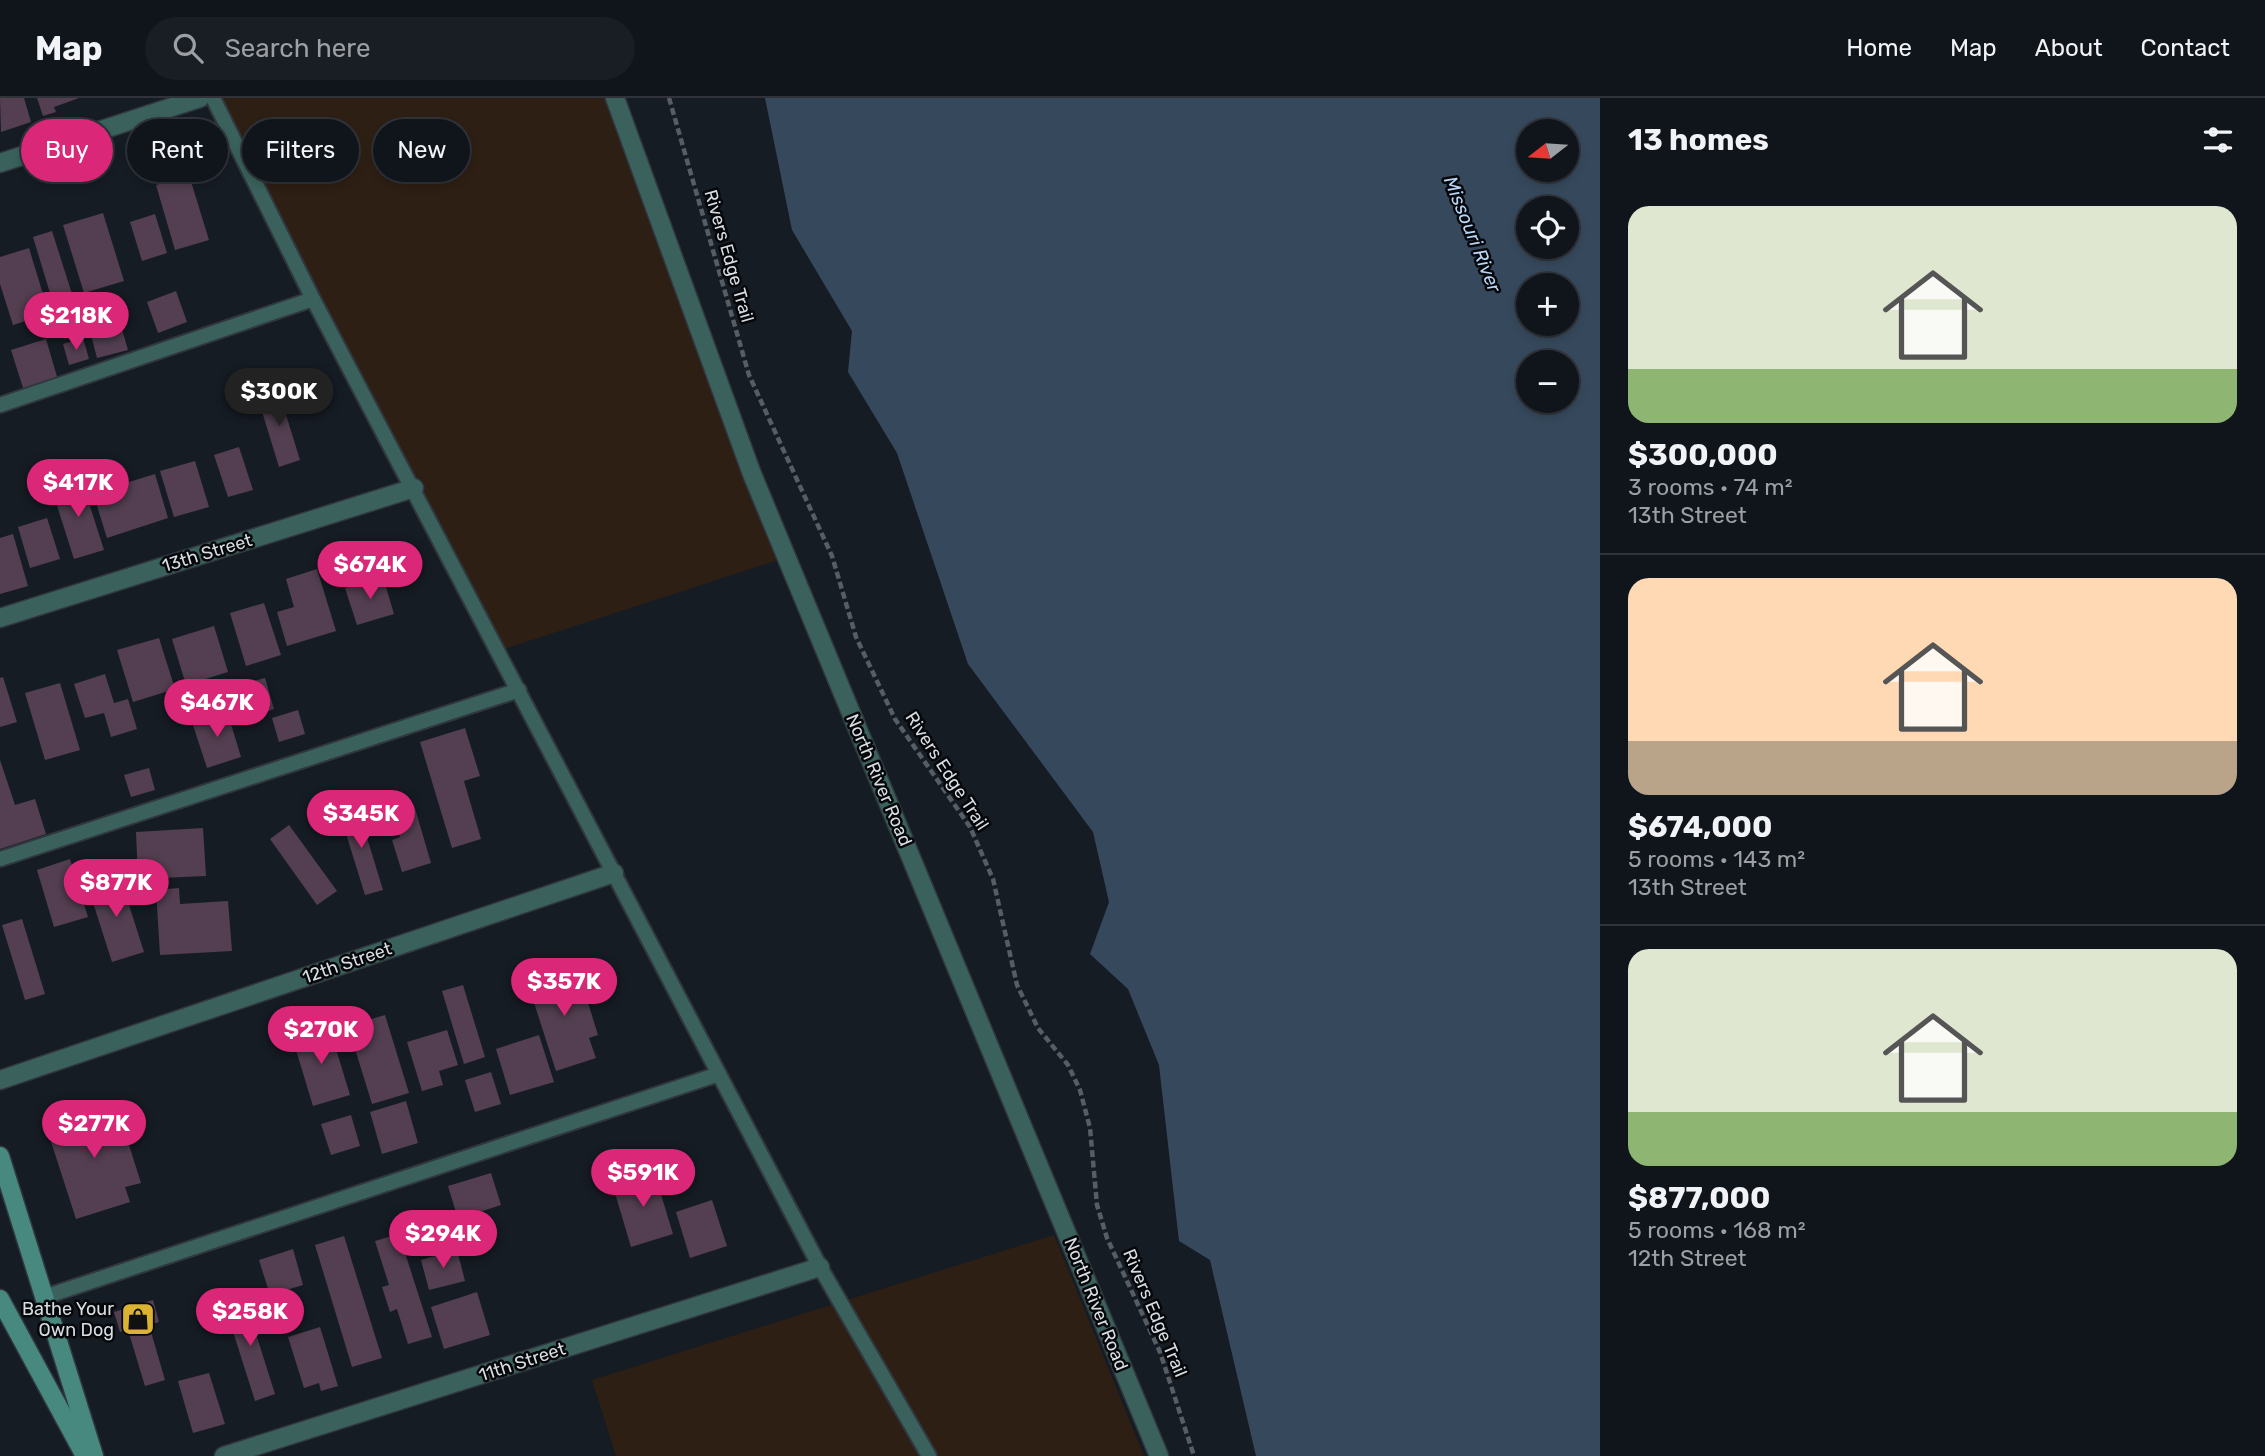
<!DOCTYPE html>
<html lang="en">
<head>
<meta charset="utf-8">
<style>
  body { margin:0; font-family:Rubik,sans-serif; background:#191e24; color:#f1f3f6; height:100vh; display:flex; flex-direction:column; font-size:26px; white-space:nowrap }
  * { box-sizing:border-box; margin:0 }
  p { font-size:23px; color:#9c9fa3 }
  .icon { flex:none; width:38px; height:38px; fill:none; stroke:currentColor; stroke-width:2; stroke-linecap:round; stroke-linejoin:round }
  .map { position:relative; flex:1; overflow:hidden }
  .sheet { display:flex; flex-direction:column; background:#10151b; width:665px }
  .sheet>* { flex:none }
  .banner { position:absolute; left:21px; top:21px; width:665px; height:63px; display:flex; gap:14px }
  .needle { width:46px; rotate:253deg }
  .tools { position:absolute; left:1516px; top:21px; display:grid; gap:14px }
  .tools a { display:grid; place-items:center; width:63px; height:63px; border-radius:50%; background:#10151b; box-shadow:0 4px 10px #0003,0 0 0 2px #30343a; font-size:35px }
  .price { position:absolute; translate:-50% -60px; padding:0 16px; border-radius:24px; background:#db2777; color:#fff; font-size:23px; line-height:46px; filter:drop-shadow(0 2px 4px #0008) }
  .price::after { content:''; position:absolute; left:50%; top:42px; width:21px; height:16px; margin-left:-10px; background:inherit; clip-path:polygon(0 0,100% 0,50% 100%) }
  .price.current { background:#222; color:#fff }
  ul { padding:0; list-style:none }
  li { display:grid; align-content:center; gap:14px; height:371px; padding:0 28px }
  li+li { border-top:2px solid #30343a }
  li span { display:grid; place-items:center; height:217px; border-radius:21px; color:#555 }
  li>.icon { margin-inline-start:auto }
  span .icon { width:126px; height:126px; fill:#fffc; stroke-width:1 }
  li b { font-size:30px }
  h2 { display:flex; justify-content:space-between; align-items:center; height:84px; padding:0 28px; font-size:30px }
  .chip { padding:0 24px; border-radius:32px; background:#10151b; box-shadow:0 4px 10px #0003,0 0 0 2px #30343a; font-size:24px; line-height:63px }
  .chip.current { background:#db2777; color:#fff }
  header { display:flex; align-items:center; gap:42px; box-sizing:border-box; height:98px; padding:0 35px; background:#10151b; border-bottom:2px solid #30343a }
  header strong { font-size:33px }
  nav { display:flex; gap:38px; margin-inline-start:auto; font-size:24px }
  .search { width:490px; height:63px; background:#191e24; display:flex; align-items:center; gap:18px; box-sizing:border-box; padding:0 24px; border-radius:38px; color:#9c9fa3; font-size:26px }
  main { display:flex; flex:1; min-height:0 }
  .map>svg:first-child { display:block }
</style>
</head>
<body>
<header>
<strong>Map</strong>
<div class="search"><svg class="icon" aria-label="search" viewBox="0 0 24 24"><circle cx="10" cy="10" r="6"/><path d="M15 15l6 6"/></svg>Search here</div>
<nav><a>Home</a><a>Map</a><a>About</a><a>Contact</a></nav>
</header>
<main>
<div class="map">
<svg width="1600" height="1358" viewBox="0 0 1600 1358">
  <rect width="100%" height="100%" fill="#161c24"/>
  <!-- industrial -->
  <g fill="#2e1f14">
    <path d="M213 0H615L787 459 498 553Z"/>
    <path d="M1054 1137 1144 1358H616L592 1282Z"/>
  </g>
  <!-- water -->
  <path fill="#36495c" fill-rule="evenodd" d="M765 0H1600V1358H1256L1210 1162 1179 1143 1159 967 1128 891 1090 856 1109 804 1093 734 968 566 897 355 848 274 852 233 792 132ZM1528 33H1566V72H1528ZM1528 110H1566V149H1528ZM1528 187H1566V226H1528ZM1528 264H1566V303H1528Z"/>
  <!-- building -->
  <g fill="#533f51">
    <path d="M0 0H24L31 24 1 34Z"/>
    <path d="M37 0H79L54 9 56 14 43 18Z"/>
    <path d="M189 77 209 142 175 152 156 87Z"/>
    <path d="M103 115 124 183 84 195 63 127Z"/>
    <path d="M155 116 167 155 142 163 130 124Z"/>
    <path d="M52 133 73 199 53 205 33 139Z"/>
    <path d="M29 150 49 216 13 227 0 186V159Z"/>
    <path d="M176 193 187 224 158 235 147 204Z"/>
    <path d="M116 210 128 252 97 260 86 218Z"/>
    <path d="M83 240 89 261 69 267 63 246Z"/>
    <path d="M46 241 58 282 24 293 11 252Z"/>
    <path d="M278 291 300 362 279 369 257 297Z"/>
    <path d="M239 349 253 392 228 399 214 357Z"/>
    <path d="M195 363 209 409 174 419 160 373Z"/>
    <path d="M155 376 168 420 107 440 93 395Z"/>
    <path d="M81 380 104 452 74 461 51 389Z"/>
    <path d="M47 420 60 461 30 470 18 429Z"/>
    <path d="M13 436 28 488 0 496V440Z"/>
    <path d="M317 471 336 533 287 548 277 514 294 509 286 481Z"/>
    <path d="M383 479 394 516 357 527 345 490Z"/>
    <path d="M264 505 281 557 246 568 230 515Z"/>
    <path d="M214 528 228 574 186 587 172 541Z"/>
    <path d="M159 540 175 591 133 604 117 552Z"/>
    <path d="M105 576 114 605 128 601 137 631 111 639 104 615 85 620 74 586Z"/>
    <path d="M3 579 17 624 0 629V580Z"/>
    <path d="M265 580 274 611 256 617 247 585Z"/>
    <path d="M60 585 80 652 45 662 25 595Z"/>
    <path d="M298 612 305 636 279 644 272 620Z"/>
    <path d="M227 613 241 659 207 670 192 624Z"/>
    <path d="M465 630 480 678 464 683 481 741 452 750 420 644Z"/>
    <path d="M0 662 15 707 35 701 46 736 0 751Z"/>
    <path d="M149 670 155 692 131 699 124 677Z"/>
    <path d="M357 707 383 792 365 797 339 713Z"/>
    <path d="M414 707 431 765 402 774 392 742 400 739 392 714Z"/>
    <path d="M289 727 337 793 317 807 270 741Z"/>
    <path d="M203 730 206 778 138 781 136 734Z"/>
    <path d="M70 761 88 819 54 829 37 772Z"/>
    <path d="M120 779 144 854 112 864 88 789Z"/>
    <path d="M179 790 180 806 228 803 232 853 160 857 156 792Z"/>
    <path d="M22 821 45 896 25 902 2 827Z"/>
    <path d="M567 871 572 885 581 882 598 937 589 940 596 960 556 973 527 883Z"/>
    <path d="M463 887 485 959 464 966 442 893Z"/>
    <path d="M385 917 409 995 372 1006 348 928Z"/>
    <path d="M329 928 350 997 313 1008 292 939Z"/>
    <path d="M447 932 458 967 439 973 443 987 422 993 407 944Z"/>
    <path d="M539 937 554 984 510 997 496 951Z"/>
    <path d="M491 974 501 1006 475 1014 465 982Z"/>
    <path d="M406 1003 418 1045 382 1056 370 1014Z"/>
    <path d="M116 1006 141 1085 125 1089 130 1104 76 1121 46 1028Z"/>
    <path d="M351 1017 360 1048 331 1057 321 1026Z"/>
    <path d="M653 1070 673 1136 631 1149 615 1095 625 1092 621 1080Z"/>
    <path d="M491 1075 501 1107 458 1121 448 1088Z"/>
    <path d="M712 1102 727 1148 690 1160 676 1114Z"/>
    <path d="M399 1136 432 1239 408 1246 397 1211 390 1214 382 1189 389 1187 375 1143Z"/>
    <path d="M344 1138 382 1260 352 1269 315 1147Z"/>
    <path d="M293 1151 303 1187 270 1197 259 1162Z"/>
    <path d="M457 1152 465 1183 429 1192 421 1162Z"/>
    <path d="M477 1194 490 1237 444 1251 431 1209Z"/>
    <path d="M244 1198 275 1296 255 1303 224 1205Z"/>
    <path d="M153 1202 159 1224 149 1227 165 1282 145 1288 128 1232 120 1234 114 1214Z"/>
    <path d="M320 1229 338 1288 321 1293 319 1285 304 1290 288 1239Z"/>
    <path d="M209 1275 225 1326 193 1335 178 1283Z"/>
  </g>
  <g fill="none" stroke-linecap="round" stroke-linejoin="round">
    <!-- service casing -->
    <g stroke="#31373f" stroke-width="18">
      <g id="service">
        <path d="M213 0 313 201 820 1169 929 1358"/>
        <path d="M0 307 313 201"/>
        <path d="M0 761 519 592"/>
        <path d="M44 1199 719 976"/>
      </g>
    </g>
    <!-- minor casing -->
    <g stroke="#31373f" stroke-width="21">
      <g id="minor">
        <path d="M0 65 200 0"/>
        <path d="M0 520 414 390"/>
        <path d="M0 982 614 775"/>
        <path d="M224 1358 820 1169"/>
      </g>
    </g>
    <!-- tertiary casing -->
    <g stroke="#31373f" stroke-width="21">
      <path id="tertiary" d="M615 0 752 376 1159 1358"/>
    </g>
    <!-- secondary casing -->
    <g stroke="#31373f" stroke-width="21">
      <g id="secondary">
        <path d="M0 1058 94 1358"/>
        <path d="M0 1201 85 1358"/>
      </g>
    </g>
    <!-- path -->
    <path stroke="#575d64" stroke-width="4.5" stroke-dasharray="7 3.5" stroke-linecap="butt" d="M669 0 749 277 832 458 856 539 895 621 970 729 993 781 1017 887 1038 930 1068 967 1080 992 1090 1030 1097 1107 1107 1140 1160 1254 1194 1358"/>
    <!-- service -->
    <use href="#service" stroke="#3a615b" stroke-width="14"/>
    <!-- minor -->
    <use href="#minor" stroke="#3a615b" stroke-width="18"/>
    <!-- tertiary -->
    <use href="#tertiary" stroke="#3a615b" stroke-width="18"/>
    <!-- secondary -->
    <use href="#secondary" stroke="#47887f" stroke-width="18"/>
  </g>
  <!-- icons -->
  <defs>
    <g id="shop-square" transform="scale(1.75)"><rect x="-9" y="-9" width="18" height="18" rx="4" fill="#dbb333" stroke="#05070a"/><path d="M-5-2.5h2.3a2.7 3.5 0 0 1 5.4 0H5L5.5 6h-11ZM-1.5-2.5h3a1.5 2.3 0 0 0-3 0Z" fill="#111"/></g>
  </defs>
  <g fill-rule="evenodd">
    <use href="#shop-square" x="138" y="1221"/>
  </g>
  <g text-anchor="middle" stroke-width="5" stroke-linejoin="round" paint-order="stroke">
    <!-- street labels -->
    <g font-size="18" fill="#d8dde2" stroke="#05070a">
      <text transform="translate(729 158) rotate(74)" y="6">Rivers Edge Trail</text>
      <text transform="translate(207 455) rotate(-17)" y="6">13th Street</text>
      <text transform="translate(947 673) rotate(57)" y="6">Rivers Edge Trail</text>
      <text transform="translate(879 682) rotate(67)" y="6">North River Road</text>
      <text transform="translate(347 865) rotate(-19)" y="6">12th Street</text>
      <text transform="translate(1096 1206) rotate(68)" y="6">North River Road</text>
      <text transform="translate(1155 1215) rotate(67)" y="6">Rivers Edge Trail</text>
      <text transform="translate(522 1264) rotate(-18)" y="6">11th Street</text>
    </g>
    <!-- poi labels -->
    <g font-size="18" fill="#d8dde2" stroke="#05070a" text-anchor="end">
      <text x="114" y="1217">Bathe Your<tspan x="114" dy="21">Own Dog</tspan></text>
    </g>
    <!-- water labels -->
    <g font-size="19" font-style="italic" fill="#b8d7f8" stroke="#05070a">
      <text transform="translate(1473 136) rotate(68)" y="7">Missouri River</text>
    </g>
  </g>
</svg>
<div class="tools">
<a><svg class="needle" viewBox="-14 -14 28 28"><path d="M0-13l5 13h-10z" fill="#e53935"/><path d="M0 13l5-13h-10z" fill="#9c9fa3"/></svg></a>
<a><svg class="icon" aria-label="locate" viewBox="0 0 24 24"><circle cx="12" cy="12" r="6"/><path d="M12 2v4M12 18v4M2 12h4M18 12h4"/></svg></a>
<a>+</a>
<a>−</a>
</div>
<b class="price" style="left:76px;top:254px">$218K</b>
<b class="price current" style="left:279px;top:330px">$300K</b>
<b class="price" style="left:78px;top:421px">$417K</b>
<b class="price" style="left:370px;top:503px">$674K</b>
<b class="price" style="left:217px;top:641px">$467K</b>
<b class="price" style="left:361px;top:752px">$345K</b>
<b class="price" style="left:116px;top:821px">$877K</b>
<b class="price" style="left:564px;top:920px">$357K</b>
<b class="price" style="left:321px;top:968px">$270K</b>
<b class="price" style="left:94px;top:1062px">$277K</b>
<b class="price" style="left:643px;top:1111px">$591K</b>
<b class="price" style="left:443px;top:1172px">$294K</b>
<b class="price" style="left:250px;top:1250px">$258K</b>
<div class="banner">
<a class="chip current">Buy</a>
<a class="chip">Rent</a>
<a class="chip">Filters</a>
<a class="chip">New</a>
</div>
</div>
<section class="sheet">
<h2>13 homes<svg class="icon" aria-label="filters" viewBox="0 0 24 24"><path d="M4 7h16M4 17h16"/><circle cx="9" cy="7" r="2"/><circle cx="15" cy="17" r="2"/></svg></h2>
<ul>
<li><span style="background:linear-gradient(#dfe7d0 75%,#8fb573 0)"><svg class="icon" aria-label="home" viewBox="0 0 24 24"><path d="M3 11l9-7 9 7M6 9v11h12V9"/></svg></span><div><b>$300,000</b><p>3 rooms · 74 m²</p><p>13th Street</p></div></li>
<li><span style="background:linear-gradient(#ffd9b3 75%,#b9a48a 0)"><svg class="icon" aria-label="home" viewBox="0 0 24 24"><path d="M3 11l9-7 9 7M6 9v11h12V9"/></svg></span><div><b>$674,000</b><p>5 rooms · 143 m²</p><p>13th Street</p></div></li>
<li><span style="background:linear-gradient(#dfe7d0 75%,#8fb573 0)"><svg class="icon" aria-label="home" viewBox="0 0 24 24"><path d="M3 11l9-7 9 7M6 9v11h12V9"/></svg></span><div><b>$877,000</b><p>5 rooms · 168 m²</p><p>12th Street</p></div></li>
</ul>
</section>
</main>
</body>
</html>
